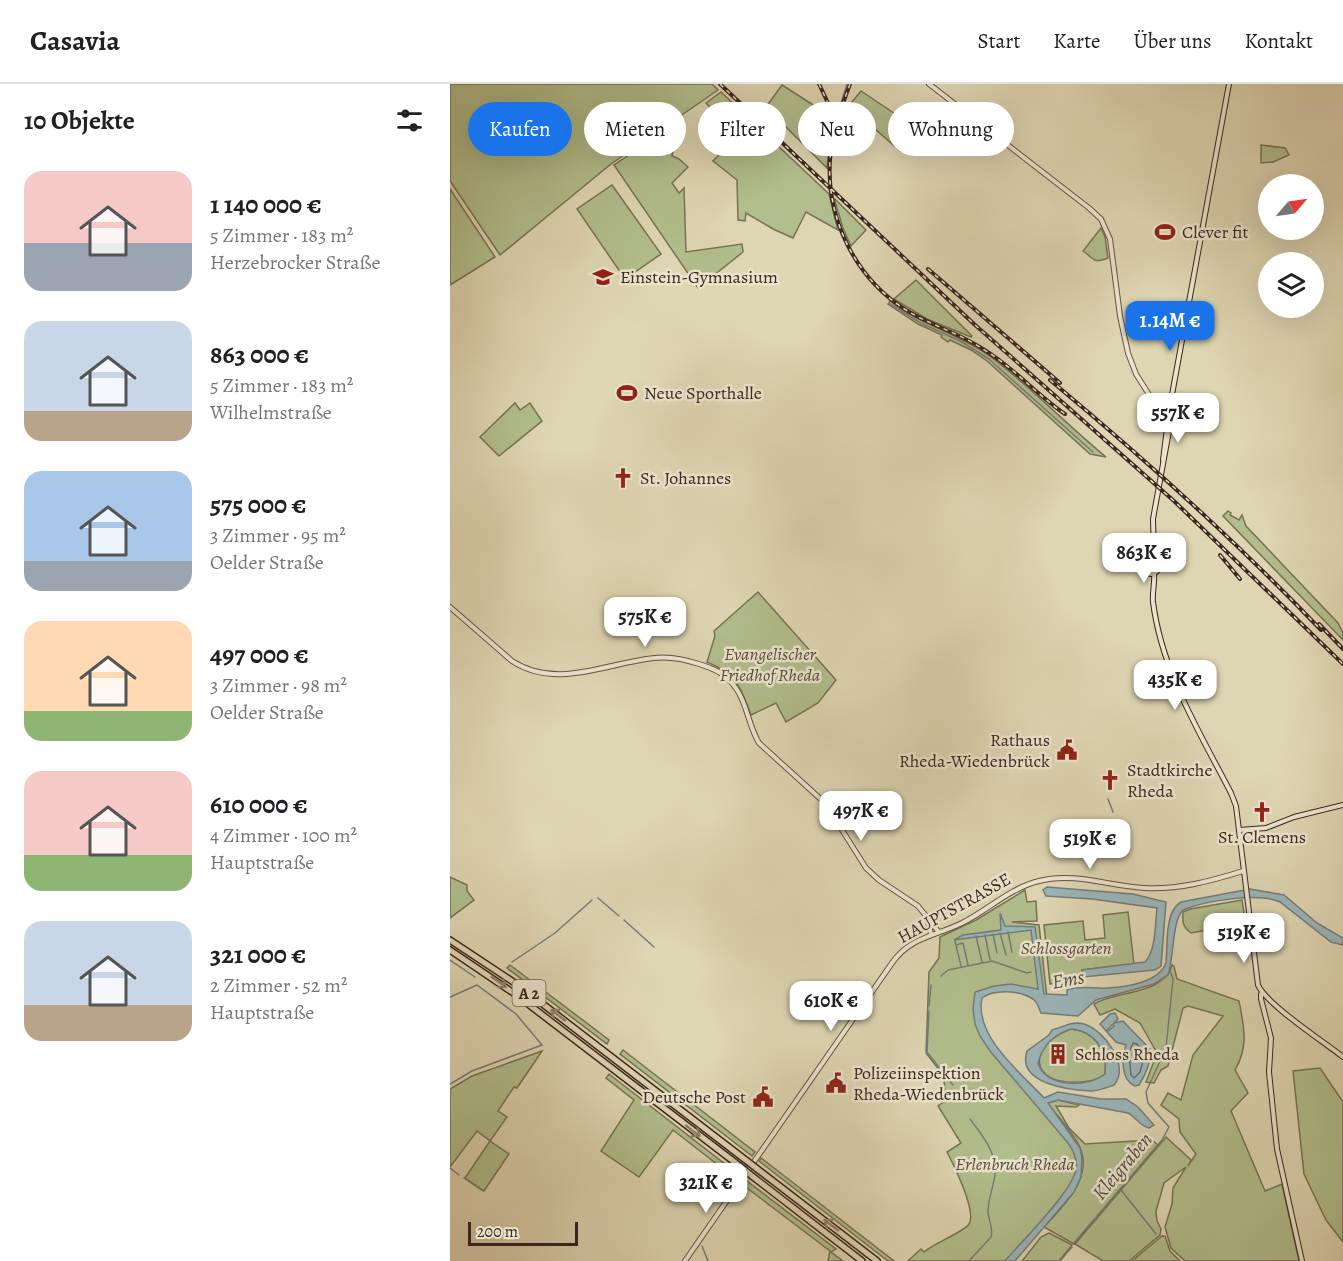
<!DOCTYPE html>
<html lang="de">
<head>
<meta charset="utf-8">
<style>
  body { margin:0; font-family:Alegreya,serif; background:#f6f6f6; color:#202124; height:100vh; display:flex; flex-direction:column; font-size:22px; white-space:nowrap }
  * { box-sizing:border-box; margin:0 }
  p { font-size:20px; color:#757577 }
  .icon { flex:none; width:33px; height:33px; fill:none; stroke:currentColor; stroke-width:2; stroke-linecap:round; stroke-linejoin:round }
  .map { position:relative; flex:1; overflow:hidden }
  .panel { display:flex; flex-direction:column; background:#fff; width:450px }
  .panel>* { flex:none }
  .banner { position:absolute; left:18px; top:18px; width:570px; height:54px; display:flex; gap:12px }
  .needle { width:39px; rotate:61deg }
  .controls { position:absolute; left:808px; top:90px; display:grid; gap:12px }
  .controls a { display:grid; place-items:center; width:66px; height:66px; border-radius:50%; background:#fff; box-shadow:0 6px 24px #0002; font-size:30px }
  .scale { position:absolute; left:18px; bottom:15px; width:110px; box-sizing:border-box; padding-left:6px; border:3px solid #3d261d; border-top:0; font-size:16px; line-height:21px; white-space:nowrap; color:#3d261d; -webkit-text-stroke:4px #eae4cd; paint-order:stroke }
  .price { position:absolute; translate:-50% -51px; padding:0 14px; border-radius:12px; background:#fff; color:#222; font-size:20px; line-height:39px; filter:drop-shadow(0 2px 3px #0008) }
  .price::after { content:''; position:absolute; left:50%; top:36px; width:18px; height:14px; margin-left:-9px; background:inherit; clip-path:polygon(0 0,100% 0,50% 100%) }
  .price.selected { background:#1a73e8; color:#fff }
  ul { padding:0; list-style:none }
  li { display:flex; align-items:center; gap:18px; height:150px; padding:0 24px }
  li span { display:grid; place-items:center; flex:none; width:168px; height:120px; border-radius:18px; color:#555 }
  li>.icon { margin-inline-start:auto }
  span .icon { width:72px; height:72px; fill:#fffc; stroke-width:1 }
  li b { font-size:26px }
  h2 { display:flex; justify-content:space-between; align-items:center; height:72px; padding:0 24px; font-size:26px }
  .chip { padding:0 21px; border-radius:27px; background:#fff; box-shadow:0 6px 24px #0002; font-size:21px; line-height:54px }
  .chip.selected { background:#1a73e8; color:#fff }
  header { display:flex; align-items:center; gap:36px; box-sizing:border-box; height:84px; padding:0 30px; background:#fff; border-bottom:2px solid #e0e0e0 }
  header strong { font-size:28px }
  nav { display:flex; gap:33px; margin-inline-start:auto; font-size:21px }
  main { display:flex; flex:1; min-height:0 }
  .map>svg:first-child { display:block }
</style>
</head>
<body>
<header>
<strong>Casavia</strong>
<nav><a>Start</a><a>Karte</a><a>Über uns</a><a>Kontakt</a></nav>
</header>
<main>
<section class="panel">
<h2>10 Objekte<svg class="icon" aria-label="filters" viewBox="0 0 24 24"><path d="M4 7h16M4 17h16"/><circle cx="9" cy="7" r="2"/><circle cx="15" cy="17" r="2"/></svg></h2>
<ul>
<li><span style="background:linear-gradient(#f6c9c9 60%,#9aa5b1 0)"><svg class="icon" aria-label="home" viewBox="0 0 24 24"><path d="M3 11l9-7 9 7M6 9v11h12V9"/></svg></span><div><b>1 140 000 €</b><p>5 Zimmer · 183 m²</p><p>Herzebrocker Straße</p></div></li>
<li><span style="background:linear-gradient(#c9d6e8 75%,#b9a48a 0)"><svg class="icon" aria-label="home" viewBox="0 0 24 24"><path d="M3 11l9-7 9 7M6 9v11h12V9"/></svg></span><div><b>863 000 €</b><p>5 Zimmer · 183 m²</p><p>Wilhelmstraße</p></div></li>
<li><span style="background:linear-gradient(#a9c7e8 75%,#9aa5b1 0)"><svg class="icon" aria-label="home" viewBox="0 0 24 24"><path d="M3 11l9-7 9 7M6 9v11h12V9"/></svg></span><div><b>575 000 €</b><p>3 Zimmer · 95 m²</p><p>Oelder Straße</p></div></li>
<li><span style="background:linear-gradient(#ffd9b3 75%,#8fb573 0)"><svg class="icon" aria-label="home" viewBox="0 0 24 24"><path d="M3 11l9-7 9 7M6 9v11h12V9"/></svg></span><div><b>497 000 €</b><p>3 Zimmer · 98 m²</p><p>Oelder Straße</p></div></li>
<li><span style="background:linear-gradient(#f6c9c9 70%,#8fb573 0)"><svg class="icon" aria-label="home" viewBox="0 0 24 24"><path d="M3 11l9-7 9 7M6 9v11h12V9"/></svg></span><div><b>610 000 €</b><p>4 Zimmer · 100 m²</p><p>Hauptstraße</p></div></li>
<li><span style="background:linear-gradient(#c9d6e8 70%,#b9a48a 0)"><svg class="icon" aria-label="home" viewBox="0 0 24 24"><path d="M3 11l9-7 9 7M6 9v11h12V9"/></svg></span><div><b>321 000 €</b><p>2 Zimmer · 52 m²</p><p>Hauptstraße</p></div></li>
</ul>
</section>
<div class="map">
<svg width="893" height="1177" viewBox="0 0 893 1177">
  <rect width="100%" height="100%" fill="#ded5b2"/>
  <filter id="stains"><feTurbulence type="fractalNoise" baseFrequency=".00333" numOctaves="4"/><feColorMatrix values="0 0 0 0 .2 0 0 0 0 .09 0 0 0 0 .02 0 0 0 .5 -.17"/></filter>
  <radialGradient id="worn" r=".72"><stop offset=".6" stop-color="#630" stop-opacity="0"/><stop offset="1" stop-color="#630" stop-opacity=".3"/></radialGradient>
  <!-- green -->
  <g fill="#b1bd8c" stroke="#777254" stroke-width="1.5">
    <path d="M0 0H262L268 6 161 80 50 171 0 97Z"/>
    <path d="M332 1 379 31 380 49 377 84 316 23Z"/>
    <path d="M411 7 469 46 450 67 416 37 413 39 397 24Z"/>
    <path d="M271 8 379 110 388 146 356 128 343 154 323 145 296 129 295 137 288 136 287 96 263 77 278 62 263 47 273 37 256 19Z"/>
    <path d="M222 42 227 51 222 72 229 75 238 83 222 99 229 109 234 104 236 168 292 160 293 168 248 204 164 81Z"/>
    <path d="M811 61 835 64 839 71 823 78 811 79Z"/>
    <path d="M162 101 211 170 175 195 127 125Z"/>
    <path d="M0 105 45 173 0 201Z"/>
    <path d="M384 114 416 146 401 162 393 144Z"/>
    <path d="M651 144 655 153 658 174C642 180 645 175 633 167Z"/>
    <path d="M466 196 522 252 521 253 477 235 444 215Z"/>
    <path d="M440 217C471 241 510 250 541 273 582 304 617 341 656 373L640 370 537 277 521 266 500 256 498 258 491 253 492 251 468 240 438 220Z"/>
    <path d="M65 319 70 326 80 319 92 337 49 372 30 353Z"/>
    <path d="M778 427 781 429 780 431 789 436 792 431 796 442 888 539 893 549V556L773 432Z"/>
    <path d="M308 508 386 596 368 619 336 638 326 619 301 631C291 603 286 590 257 578L265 552 264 547Z"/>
    <path d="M0 793 17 801V807L24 816 0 834Z"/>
    <path d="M575 806 577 818 586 817 587 837 562 838 589 841 597 914 565 904 529 911V942L627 1067V1093L560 1177H458L471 1165 474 1168C484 1159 514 1148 519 1140 527 1128 504 1081 497 1068L511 1059 488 1022 495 1017 494 992 476 969 479 888 489 874 490 853 526 836Z"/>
    <path d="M792 816 795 836 790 837V840L741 849C733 843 732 838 733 828L740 825Z"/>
    <path d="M678 828 684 880 632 886 633 896 600 900 594 841 633 837 635 856 655 854 653 831Z"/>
    <path d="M60 881 159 956 157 960 57 884Z"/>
    <path d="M722 881 724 882 727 895 789 917C794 943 799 962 785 986L798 1009 781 1027 815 1107 832 1100 849 1177H735L721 1164 715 1143 722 1120 723 1104 736 1083 714 1099 706 1127 707 1137 711 1145 710 1151 679 1177H653L625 1160 716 1053 741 1076 738 1082 746 1070 730 1048 729 1035 711 1021 718 1009 731 1016 743 971 773 932 738 922 733 924 718 982 711 986 704 999 696 998 707 969 690 939 665 925 650 931 644 920C666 906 713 912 722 881Z"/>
    <path d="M621 945C645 947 658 967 655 990 646 997 639 997 629 998 577 1001 578 960 621 945Z"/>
    <path d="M173 966 305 1068 302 1072 170 970Z"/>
    <path d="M92 967 67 1004 64 1003 48 1027 57 1033 40 1057 59 1070 34 1107 15 1094 40 1057 27 1047 0 1083V1005L22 992Z"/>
    <path d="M870 984 893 1018V1158L876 1136 854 1090 843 987Z"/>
    <path d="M159 990 289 1091 286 1095 223 1046 189 1093 151 1067 184 1016 156 994Z"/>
    <path d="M608 1016 629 1021 626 1023 606 1022 619 1044 635 1060 702 1056 708 1061 624 1160 594 1143C615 1120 648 1090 626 1056 618 1043 607 1031 597 1019Z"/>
    <path d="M311 1074 328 1087 444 1177H438L309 1077Z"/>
    <path d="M297 1097 386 1165 381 1168 393 1177H378L380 1167 293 1101Z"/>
    <path d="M599 1149 622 1161 609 1177H572L591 1153Z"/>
    <path d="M712 1152H715L720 1167 730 1177H682Z"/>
  </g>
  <!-- water -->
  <g fill="#9ab5b9" stroke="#757c7b" stroke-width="1.5" fill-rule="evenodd">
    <path d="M597 803 683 810 716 818 711 882 705 886 633 893 632 886 695 878C706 867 705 840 707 824L642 815 596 812 593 806Z"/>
    <path d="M800 805 834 811 867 839 893 854V861L881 858 830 818C809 808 754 817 733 826 722 836 724 874 718 891L704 900 646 916 628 932 591 929C589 925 588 919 584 916 572 906 544 905 532 914 524 952 570 988 594 1014L608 1008 651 1015H676L688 1023 704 1041 699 1044C690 1042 686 1033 678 1029L608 1016 598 1019 630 1064 632 1074 631 1093 624 1108 565 1177H555C571 1158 623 1107 626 1085 627 1076 624 1067 618 1059L540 967 530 952 525 940 523 925 525 908 544 902 561 900 588 905 581 846 504 856 513 851 551 846 550 829 555 842 585 843 594 910 617 911V906C631 901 643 905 658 904 677 903 709 898 716 879 718 861 714 828 731 818Z"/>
    <path d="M665 929 668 935 664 939 673 937 700 965C702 978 696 990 689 1001L685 1002C670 996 672 973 676 961L666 958 657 948 664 942 663 940 656 947 650 940 660 930Z"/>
    <path d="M620 940C624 939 630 939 634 940 654 946 681 982 664 1001 656 1004 649 1007 641 1007 620 1006 566 1000 577 967L599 951 602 946ZM621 945C645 947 658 967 655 990 638 1004 595 1004 588 979 593 961 603 951 621 945Z"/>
  </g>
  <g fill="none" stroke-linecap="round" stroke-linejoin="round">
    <!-- shore -->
    <path stroke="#6c6e6b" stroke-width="1.5" d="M683 959 687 960 695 969 690 988 684 994 681 991 679 970Z"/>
    <!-- stream -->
    <g stroke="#757c7b" stroke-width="1.5">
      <path d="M384 42 397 0"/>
      <path d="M440 220 469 238 512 258 539 275 643 368"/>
      <path d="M658 715 663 728"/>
      <path d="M148 814 169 832"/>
      <path d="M174 836 204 863"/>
      <path d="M558 848 562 868"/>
      <path d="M550 849 556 871"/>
      <path d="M543 850 547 869"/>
      <path d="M535 851 540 876"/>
      <path d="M526 852 532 878"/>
      <path d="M505 857 511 882"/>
      <path d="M506 861 513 859 518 881"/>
      <path d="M0 876 25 893"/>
      <path d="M62 878 105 849 142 816"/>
      <path d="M491 892 498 886 542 877 577 889 581 888"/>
      <path d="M0 913 27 901 66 930 92 961 22 987 0 1000"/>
      <path d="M479 922 481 901"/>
      <path d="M479 927 477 968 503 1001"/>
      <path d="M0 1084 9 1091"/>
      <path d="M14 1094 33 1107"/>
      <path d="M671 1106 706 1150"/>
      <path d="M624 1159 712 1056 719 1043 698 1019 696 1008 716 964 723 895 720 887"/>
      <path d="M252 1162 258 1177"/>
      <path d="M519 1177 541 1153C544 1143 537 1135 538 1125 539 1114 543 1103 545 1091 547 1069 533 1052 520 1035"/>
      <path d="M610 1177 622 1163"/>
    </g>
    <!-- tertiary casing -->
    <g stroke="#655242" stroke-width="6">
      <g id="tertiary">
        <path d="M479 0 639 124 651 135 660 155 670 232 678 269 686 290 710 328 715 331"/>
        <path d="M0 523 62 577C107 606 156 579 204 574 219 572 234 575 249 580 261 584 272 588 280 597 297 614 297 639 309 659L375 719 416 784 429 796 468 822 488 847"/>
        <path d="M477 834 481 850"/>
        <path d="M235 1177 442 879C460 853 486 852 512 839 538 826 560 804 589 797 624 788 659 802 694 804 728 806 761 797 793 787"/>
      </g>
    </g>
    <!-- secondary casing -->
    <g stroke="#3d261d" stroke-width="6">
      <g id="secondary">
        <circle cx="720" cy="331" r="4.5"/>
        <path d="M719 327 779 0"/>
        <path d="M713 376 718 336"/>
        <circle cx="701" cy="482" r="8"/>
        <path d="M704 474 703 435 721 336"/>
        <path d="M704 490C705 499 702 508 703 518 712 588 749 647 781 709L786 722 808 901C816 920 874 958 893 973"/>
        <path d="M789 746 816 744 844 733 893 721"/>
        <path d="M811 910V915L821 954 819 988 827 1065 852 1177"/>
      </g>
    </g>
    <!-- motorway casing -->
    <g stroke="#3d261d" stroke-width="8">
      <g id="motorway">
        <path d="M0 856 68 901 297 1077"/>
        <path d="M0 866 65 910 291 1083"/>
        <path d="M306 1084 427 1177"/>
        <path d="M302 1092 412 1177"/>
      </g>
    </g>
    <!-- tertiary -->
    <use href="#tertiary" stroke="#eae4cd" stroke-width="4"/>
    <!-- secondary -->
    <use href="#secondary" stroke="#eae4cd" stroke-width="4"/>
    <!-- motorway -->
    <use href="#motorway" stroke="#ded5b2" stroke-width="5"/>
    <!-- rail casing -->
    <g stroke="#3d261d" stroke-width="4">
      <g id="rail">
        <path d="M270 0 524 240 724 417 893 580"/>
        <path d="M369 0 378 19 382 47"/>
        <path d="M400 0C391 24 382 49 380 75 376 134 405 194 456 226 480 241 509 249 533 265 563 283 586 310 615 330"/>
        <path d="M478 185 610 299"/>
        <path d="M600 296C695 375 786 457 871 546"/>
        <path d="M770 471 790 495"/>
        <path d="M869 540 893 565"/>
      </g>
    </g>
    <!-- rail -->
    <use href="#rail" stroke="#eae4cd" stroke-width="1.5" stroke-dasharray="4.5" stroke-linecap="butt"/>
    <!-- motorway-bridge casing -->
    <g stroke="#3d261d" stroke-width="8" stroke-linecap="butt">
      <g id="motorway-bridge">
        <path d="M297 1077 306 1084"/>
        <path d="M291 1083 302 1092"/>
      </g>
    </g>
    <!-- motorway-bridge -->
    <use href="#motorway-bridge" stroke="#ded5b2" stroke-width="5"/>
  </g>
  <!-- one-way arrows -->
  <defs><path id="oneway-shaft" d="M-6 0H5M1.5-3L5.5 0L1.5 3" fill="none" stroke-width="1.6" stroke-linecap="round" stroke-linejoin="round" transform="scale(1.5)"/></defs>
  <g stroke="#8e7e68">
    <use href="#oneway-shaft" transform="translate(49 898) rotate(35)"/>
    <use href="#oneway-shaft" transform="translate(108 931) rotate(-142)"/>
    <use href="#oneway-shaft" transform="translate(243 1047) rotate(38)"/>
    <use href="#oneway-shaft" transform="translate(381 1141) rotate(-143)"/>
  </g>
  <!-- icons -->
  <defs>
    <g id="stadium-bare" transform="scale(1.62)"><path d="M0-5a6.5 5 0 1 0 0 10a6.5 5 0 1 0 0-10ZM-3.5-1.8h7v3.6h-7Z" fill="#8f2418" stroke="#eae4cd" stroke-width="2.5" paint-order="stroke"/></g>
    <g id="school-bare" transform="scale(1.62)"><path d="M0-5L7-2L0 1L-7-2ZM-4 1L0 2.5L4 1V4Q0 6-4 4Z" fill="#8f2418" stroke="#eae4cd" stroke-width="2.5" paint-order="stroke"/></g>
    <g id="church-bare" transform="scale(1.62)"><path d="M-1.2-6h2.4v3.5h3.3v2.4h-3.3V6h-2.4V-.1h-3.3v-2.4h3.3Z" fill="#8f2418" stroke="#eae4cd" stroke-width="2.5" paint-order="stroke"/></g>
    <g id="civic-bare" transform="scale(1.62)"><path d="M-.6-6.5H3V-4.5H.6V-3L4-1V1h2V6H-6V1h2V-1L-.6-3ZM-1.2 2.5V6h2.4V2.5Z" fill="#8f2418" stroke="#eae4cd" stroke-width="2.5" paint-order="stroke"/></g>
    <g id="building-bare" transform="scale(1.62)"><path d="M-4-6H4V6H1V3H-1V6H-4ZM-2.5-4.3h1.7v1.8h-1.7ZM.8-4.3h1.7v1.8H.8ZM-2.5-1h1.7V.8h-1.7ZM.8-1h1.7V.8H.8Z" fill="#8f2418" stroke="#eae4cd" stroke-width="2.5" paint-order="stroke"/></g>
  </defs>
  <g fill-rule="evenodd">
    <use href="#stadium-bare" x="715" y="148"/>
    <use href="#school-bare" x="153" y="193"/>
    <use href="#stadium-bare" x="177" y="309"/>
    <use href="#church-bare" x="173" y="394"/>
    <use href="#civic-bare" x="617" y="666"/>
    <use href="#church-bare" x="660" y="696"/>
    <use href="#church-bare" x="812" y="728"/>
    <use href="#building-bare" x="608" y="970"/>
    <use href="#civic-bare" x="386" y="999"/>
    <use href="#civic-bare" x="313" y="1013"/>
  </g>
  <g text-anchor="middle" stroke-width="5" stroke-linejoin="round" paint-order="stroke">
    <!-- shield labels -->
    <rect fill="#eae4cd" stroke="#715f52" stroke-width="1.5" x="62.5" y="896" width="33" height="26" rx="4.5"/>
    <g font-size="16" font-weight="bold" fill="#3d261d">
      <text x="79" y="915">A 2</text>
    </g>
    <!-- poi labels -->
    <g font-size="18" fill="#3d261d" stroke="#eae4cd" text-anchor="start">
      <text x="732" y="154">Clever fit</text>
      <text x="170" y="199">Einstein-Gymnasium</text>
      <text x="194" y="315">Neue Sporthalle</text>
      <text x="190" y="400">St. Johannes</text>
      <text x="600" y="662" text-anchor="end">Rathaus<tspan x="600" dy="21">Rheda-Wiedenbrück</tspan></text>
      <text x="677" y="692">Stadtkirche<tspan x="677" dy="21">Rheda</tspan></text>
      <text x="812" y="759" text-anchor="middle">St. Clemens</text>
      <text x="625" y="976">Schloss Rheda</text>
      <text x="403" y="995">Polizeiinspektion<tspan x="403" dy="21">Rheda-Wiedenbrück</tspan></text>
      <text x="296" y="1019" text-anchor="end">Deutsche Post</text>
    </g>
    <!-- park labels -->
    <g font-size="18" font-style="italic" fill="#5a4c39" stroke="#eae4cd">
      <text x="320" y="576">Evangelischer<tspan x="320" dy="21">Friedhof Rheda</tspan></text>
      <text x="616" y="870">Schlossgarten</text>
      <text x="565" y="1086">Erlenbruch Rheda</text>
    </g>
    <!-- street labels -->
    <g font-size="18" fill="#3d261d" stroke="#eae4cd">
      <text transform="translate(504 824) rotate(-29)" y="6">HAUPTSTRASSE</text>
    </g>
    <!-- water labels -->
    <g font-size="20" font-style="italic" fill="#544a44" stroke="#eae4cd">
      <text transform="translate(618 895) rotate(-10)" y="7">Ems</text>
      <text transform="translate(672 1082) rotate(-50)" y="7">Kleigraben</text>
    </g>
  </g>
  <rect width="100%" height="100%" filter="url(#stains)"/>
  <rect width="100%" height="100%" fill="url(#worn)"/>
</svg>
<div class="controls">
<a><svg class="needle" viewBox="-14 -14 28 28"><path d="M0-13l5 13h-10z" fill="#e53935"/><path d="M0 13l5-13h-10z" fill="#757577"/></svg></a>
<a><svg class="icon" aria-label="layers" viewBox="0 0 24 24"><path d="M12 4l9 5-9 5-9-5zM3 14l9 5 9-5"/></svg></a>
</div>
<div class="scale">200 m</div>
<b class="price selected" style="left:720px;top:268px">1.14M €</b>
<b class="price" style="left:728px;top:360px">557K €</b>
<b class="price" style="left:694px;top:500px">863K €</b>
<b class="price" style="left:195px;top:564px">575K €</b>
<b class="price" style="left:725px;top:627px">435K €</b>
<b class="price" style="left:411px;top:758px">497K €</b>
<b class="price" style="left:640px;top:786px">519K €</b>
<b class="price" style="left:794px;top:880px">519K €</b>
<b class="price" style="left:381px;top:948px">610K €</b>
<b class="price" style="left:256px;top:1130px">321K €</b>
<div class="banner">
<a class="chip selected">Kaufen</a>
<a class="chip">Mieten</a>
<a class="chip">Filter</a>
<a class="chip">Neu</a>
<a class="chip">Wohnung</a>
</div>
</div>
</main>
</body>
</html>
